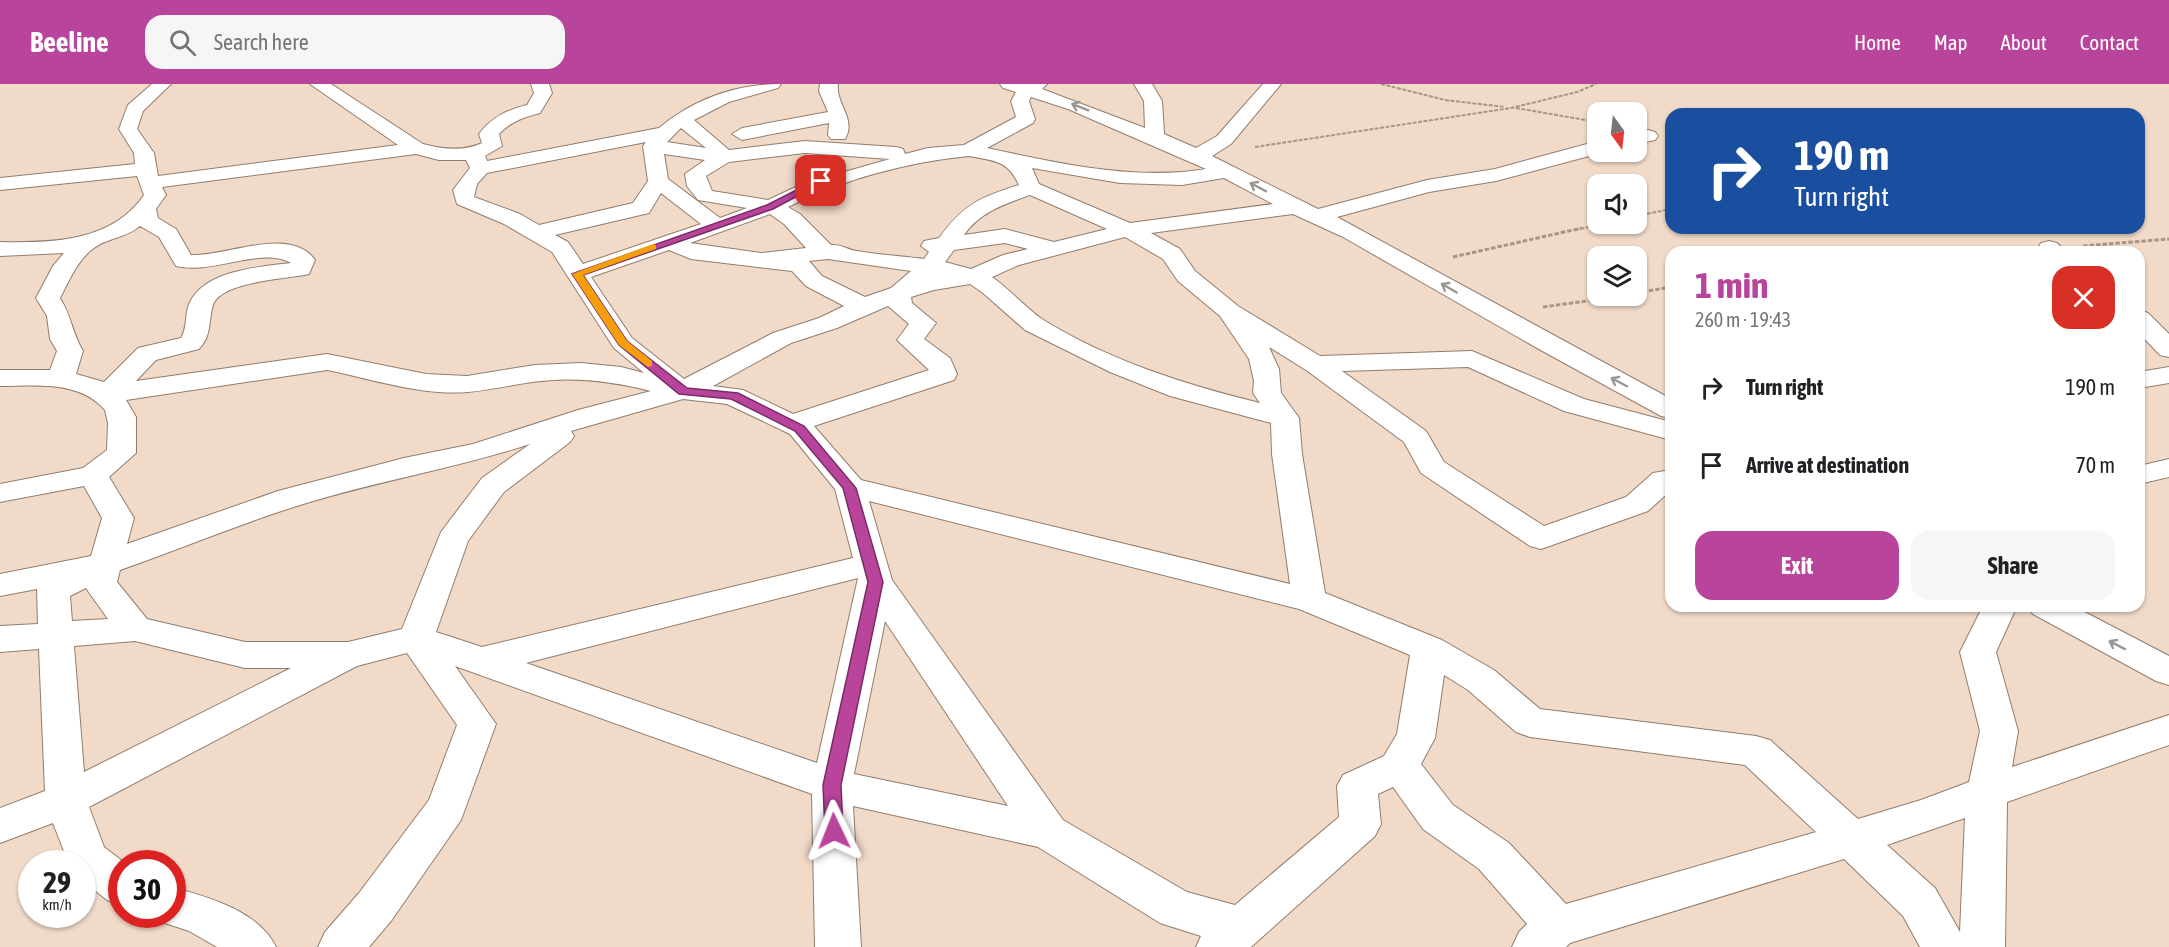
<!DOCTYPE html>
<meta charset="utf-8">
<style>
:root{--surface:#fff;--page:#f6f6f6;--text:#202124;--muted:#757577;--accent:#b9449c}
body{margin:0;font-family:"Asap Condensed",sans-serif;background:var(--page);color:var(--text);height:100vh;display:flex;flex-direction:column;font-size:22px;white-space:nowrap}
*{box-sizing:border-box;margin:0}
p{font-size:20px;color:var(--muted)}
.icon{flex:none;width:33px;height:33px;fill:none;stroke:currentColor;stroke-width:2;stroke-linecap:round;stroke-linejoin:round}
.map{position:relative;flex:1;overflow:hidden}
.side{position:absolute;left:1665px;top:162px;width:480px;height:366px;display:flex;flex-direction:column;background:var(--surface);border-radius:18px;box-shadow:0 2px 4px #0004}
.side>*{flex:none}
.top-card{position:absolute;left:1665px;top:24px;width:480px;height:126px;border-radius:18px;box-shadow:0 2px 4px #0004;background:#1a4fa0;color:#fff;overflow:hidden}
.needle{width:39px;rotate:165deg}
.buttons{position:absolute;left:1587px;top:18px;display:grid;gap:12px}
.buttons a{display:grid;place-items:center;width:60px;height:60px;border-radius:12px;background:var(--surface);box-shadow:0 2px 4px #0004;font-size:30px}
.speed{position:absolute;left:18px;top:766px;display:flex;gap:12px;font-size:30px;font-weight:700;text-align:center}
.speed>*{display:grid;place-content:center;width:78px;height:78px;border-radius:50%;background:var(--surface);box-shadow:0 2px 4px #0004;line-height:1}
.speed small{font-size:15px;font-weight:400}
.speed .limit{border:9px solid #d22;background:#fff;color:#111}
.pin{position:absolute;display:grid;place-items:center;width:51px;height:51px;color:#fff;margin:-26px;border-radius:12px;box-shadow:0 3px 9px #0006}
.me{position:absolute;width:66px;margin:-33px;rotate:358deg;stroke-linejoin:round;filter:drop-shadow(0 0 4px #0008)}
.turn{display:flex;align-items:center;gap:21px;height:126px;padding:0 30px;font-size:27px}
.turn .icon{width:78px;height:78px;stroke-width:2.5}
.turn b{display:block;font-size:42px;line-height:51px}
.round{display:grid;place-items:center;flex:none;width:63px;height:63px;border-radius:18px;background:var(--page)}
.summary{display:flex;align-items:center;justify-content:space-between;height:102px;padding:0 30px}
h1{font-size:36px;font-weight:700;line-height:45px;color:var(--accent)}
.action{display:flex;gap:12px;margin-top:auto;padding:12px 30px}
.action a{flex:1;height:69px;border-radius:18px;background:var(--accent);color:#fff;font-size:24px;font-weight:700;line-height:69px;text-align:center}
.action a+a{background:var(--page);color:var(--text)}
ul{padding:0;list-style:none}
li{display:flex;align-items:center;gap:18px;height:78px;padding:0 30px}
li div{flex:1}
li b{display:block;font-size:22px}
li em{font-style:normal}
header{display:flex;align-items:center;gap:36px;box-sizing:border-box;height:84px;padding:0 30px;background:var(--accent);color:#fff}
header strong{font-size:28px}
nav{display:flex;gap:33px;margin-inline-start:auto;font-size:21px}
.search{width:420px;height:54px;background:var(--page);display:flex;align-items:center;gap:15px;box-sizing:border-box;padding:0 21px;border-radius:18px;color:var(--muted);font-size:22px}
.map>svg:first-child{display:block}
.lines{fill:none;stroke-linecap:round;stroke-linejoin:round}
.minor-casing{stroke:#927d6d;stroke-width:2}
.path-far1{stroke:#a79688;stroke-width:2;stroke-dasharray:4 1.5;stroke-linecap:butt}
.path{stroke:#a79688;stroke-width:3;stroke-dasharray:4.5 2;stroke-linecap:butt}
.minor{fill:#fff;fill-rule:evenodd}
.oneway{stroke:#9a9692}
.route{fill:#b9449c;stroke:#782c65;stroke-width:1.5}
.slow{fill:#f59e0b}
</style>
<header>
<strong>Beeline</strong>
<div class="search"><svg class="icon" aria-label="search" viewBox="0 0 24 24"><circle cx="10" cy="10" r="6"/><path d="M15 15l6 6"/></svg>Search here</div>
<nav><a>Home</a><a>Map</a><a>About</a><a>Contact</a></nav>
</header>
<div class="map">
<svg width="2169" height="863" viewBox="0 0 2169 863">
<rect width="100%" height="100%" fill="#f1dac8"/>
<g class="lines">
<defs>
<path id="minor" d="M152,0H171L143,27L137,45L154,69L158,92L398,61L310,0H331L423,60C442,65 463,68 482,59L479,50C492,33 507,26 527,21L534,9L531,0H549L552,9L540,29C524,33 510,38 499,50L502,62L485,72L487,77L659,44C694,15 736,0 781,0L778,4L729,18L694,36L729,66L805,57L896,63L903,65L905,70L928,64L964,61L1016,33L1011,17L1016,8L1003,4L1000,0H1047L1042,5L1145,44L1144,17L1134,0H1152L1162,17L1164,50L1196,64L1217,52L1263,0H1281L1231,60L1212,72L1318,125L1427,96L1495,85L1598,57V68H1604L1496,97L1429,108L1337,133L1671,315V334L1661,332L1537,264L1343,153L1293,130L1151,149L1180,165L1195,187L1238,222L1320,272L1472,267L1584,315L1671,338V356L1564,327L1468,283L1342,287L1426,347L1444,378L1544,442L1626,413L1653,389L1671,386V406L1648,427L1541,465L1530,462L1421,389L1404,358L1306,286L1269,263L1279,285L1281,309L1299,334L1302,370L1325,509L1442,556L1494,586L1540,625L1756,652L1770,656L1858,735L1921,716L1969,698L1980,647L1960,568L1983,522H2017L1996,568L2018,647L2012,683L2169,631V661L2007,718L2005,863H1920L1903,832L1844,775L1570,859L1566,863H1512L1519,848L1527,840L1479,785L1423,745L1393,703L1378,710L1381,740L1375,752L1251,863H1196L1201,852L1160,839L1038,763L853,722L861,863H815L812,710L455,582L496,640L461,736L391,837L369,863H318L325,848L359,809L429,716L457,641L407,569L357,582L89,723L104,763L126,780H122V822L107,816L82,796V780H69L53,739L0,759V724L45,707L39,565L0,568V542L38,540L37,505L0,512V490L91,472L102,434L84,402L0,418V400L83,384L107,366L108,339L105,326C79,296 36,302 0,302V286H50L57,267L50,255L47,232L36,214L53,182L64,169L0,172V158C52,159 112,158 144,111L137,92L0,106V94L135,80L134,69L119,45L128,21ZM1031,13L1068,25L1206,85C1135,97 1057,79 987,64L1033,39L1035,35L1029,17ZM681,44L706,64L667,58ZM646,58L643,62L648,97L633,119L539,141L520,130L474,113L477,100L487,89ZM805,69L890,75L802,100L768,116L712,107L706,92L729,78ZM416,70L439,76H466L470,84L453,106L457,120L504,140L552,168L614,264L644,289L621,283L581,279L535,281L467,292L426,290L327,270L136,297L156,276L199,265C212,251 208,238 213,221C221,197 288,195 309,190L315,176C290,141 225,173 191,171L176,145L158,134L156,125L166,111L162,103ZM664,70L705,76L685,90L687,102L698,116L747,124L720,134L668,95ZM969,72C994,77 1008,76 1019,101C979,114 965,119 939,154L924,157L921,162L929,168L924,175C902,172 880,171 857,167C847,166 843,160 831,161L800,130L788,123C843,95 908,78 969,72ZM1032,84L1120,99L1182,101L1224,94L1273,120L1130,139L1039,100ZM661,109L701,140L583,180L568,158L555,151L649,129ZM1030,111L1107,145L1054,158L1005,145L964,151C980,128 1005,120 1030,111ZM770,130L784,140L806,164L761,169L690,159ZM140,142L159,153L176,182C212,191 261,162 291,179C259,183 206,186 190,218C184,230 188,243 181,254L138,264L104,298L76,290L83,267C72,249 72,233 60,214C69,197 78,175 94,164C107,154 126,154 140,142ZM1125,153L1163,175L1178,197L1220,232L1249,275L1254,297L1253,309L1260,319C1186,301 1111,277 1045,237C1026,225 1011,206 992,193L1019,181ZM1005,159L1028,165L1003,171L971,185L945,178L954,166ZM669,166L691,175L792,187L806,202L844,222L819,234L773,249L684,295L632,254L591,193ZM828,175L911,187L891,204L865,213L822,192L809,177ZM970,200L983,209L1025,246L1110,288L1170,312L1271,339L1272,370L1290,500L861,396L814,342L954,296L957,290L950,274L924,255L936,239L912,219L911,213L934,206ZM888,222L909,240L897,256L929,286L793,330L743,306L713,302L791,259L837,244ZM327,286C372,295 422,312 468,308C490,306 511,301 532,298C572,292 612,297 651,307L578,326L473,360L404,374L278,407L127,460L134,434L109,393L136,369V333L126,316ZM683,315L727,320L790,350L835,405L853,474L482,563L436,548L468,457L504,408L570,358L574,352L571,347ZM530,360L482,394L441,448L402,545L348,558H245L147,535L117,498L120,486C180,465 239,440 300,421C376,397 454,385 530,360ZM869,417L1299,525L1410,571L1397,650L1384,672L1343,691L1337,702L1339,733L1235,821L1187,808L1063,736L892,496ZM858,494L817,679L526,579ZM86,504L88,507L108,535L72,537L70,512ZM885,537L1008,722L854,690ZM135,557L245,584H291L84,688L74,562ZM1444,591L1468,606L1516,648L1530,653L1745,681L1816,748L1566,820L1509,759L1453,721L1421,680L1435,654ZM1965,734L1960,848L1935,804L1887,761Z
M820,0H838C835,19 857,35 845,55H831L828,51L829,39L742,56L732,50L742,44L828,28L819,7Z
M1648,46L1655,48L1658,52L1655,56L1636,60V48Z
M2049,157L2057,159L2066,168H2040L2038,164L2041,159Z
M2139,226L2148,229L2169,250V273L2160,271L2139,249Z
M2169,283V299L2139,304V288Z
M2169,375V393L2139,400V382Z
M2028,522H2073L2169,572V601L2156,597L2033,530Z
M172,803C208,813 259,827 276,863H217L189,847L156,836L154,831H172Z"/>
</defs>
<use href="#minor" class="minor-casing"/>
<path class="path-far1" d="M1381,0L1445,16L1505,23
M1516,24L1591,37
M1255,63L1511,24L1577,8L1596,0
M1636,132L1671,125
M1575,146L1601,140"/>
<path class="path" d="M2083,162L2169,155
M1973,168L2022,166
M1453,173L1582,144
M1636,209L1671,203
M1543,223L1623,212"/>
<use href="#minor" class="minor"/>
</g>
<defs><path id="oneway-shaft" d="M-6 0H5M1.5-3L5.5 0L1.5 3" fill="none" stroke-width="1.6" stroke-linecap="round" stroke-linejoin="round" transform="scale(1.5)"/></defs>
<g class="oneway">
<use href="#oneway-shaft" transform="translate(1080 23) rotate(-158)"/>
<use href="#oneway-shaft" transform="translate(1258 103) rotate(-152)"/>
<use href="#oneway-shaft" transform="translate(1449 204) rotate(-150)"/>
<use href="#oneway-shaft" transform="translate(1619 298) rotate(-152)"/>
<use href="#oneway-shaft" transform="translate(2117 561) rotate(-153)"/>
</g>
<path class="route" d="M818,95L826,97L773,125L583,191L627,257L687,304L738,309L804,342L856,404L883,498L841,701L843,747L840,753L834,755L827,753L825,747L823,701L868,498L843,404L795,347L731,315L679,310L619,261L572,190L767,121Z"/>
<path class="slow" d="M653,160L656,161V165L583,191L627,257L652,277V282L648,283L619,261L572,190Z"/>
</svg>
<div class="buttons">
<a><svg class="needle" viewBox="-14 -14 28 28"><path d="M0-13l5 13h-10z" fill="#e53935"/><path d="M0 13l5-13h-10z" fill="#757577"/></svg></a>
<a><svg class="icon" aria-label="sound" viewBox="0 0 24 24"><path d="M4 9h4l5-4v14l-5-4H4zM17 9q2 3 0 6"/></svg></a>
<a><svg class="icon" aria-label="layers" viewBox="0 0 24 24"><path d="M12 4l9 5-9 5-9-5zM3 14l9 5 9-5"/></svg></a>
</div>
<div class="speed"><div>29<small>km/h</small></div><div class="limit">30</div></div>
<div class="pin" style="left:821px;top:97px;background:#d93025"><svg class="icon" aria-label="arrive" viewBox="0 0 24 24"><path d="M6 21V4h12l-3 4 3 4H6"/></svg></div>
<svg class="me" style="left:834px;top:747px" viewBox="-20 -20 40 40"><path d="M0-17L14 15 0 8-14 15z" fill="#b9449c" stroke="#fff" stroke-width="4"/></svg>
<div class="top-card">
<div class="turn"><svg class="icon" aria-label="right" viewBox="0 0 24 24"><path d="M7 20v-9h11M14 6l5 5-5 5"/></svg><div><b>190 m</b>Turn right</div></div>
</div>
<section class="side">
<div class="summary"><div><h1>1 min</h1><p>260 m · 19:43</p></div><a class="round" style="background:#d93025;color:#fff"><svg class="icon" aria-label="close" viewBox="0 0 24 24"><path d="M6 6l12 12M18 6L6 18"/></svg></a></div>
<ul>
<li><svg class="icon" aria-label="right" viewBox="0 0 24 24"><path d="M7 20v-9h11M14 6l5 5-5 5"/></svg><div><b>Turn right</b></div><em>190 m</em></li>
<li><svg class="icon" aria-label="arrive" viewBox="0 0 24 24"><path d="M6 21V4h12l-3 4 3 4H6"/></svg><div><b>Arrive at destination</b></div><em>70 m</em></li>
</ul>
<div class="action"><a>Exit</a><a>Share</a></div>
</section>
</div>
